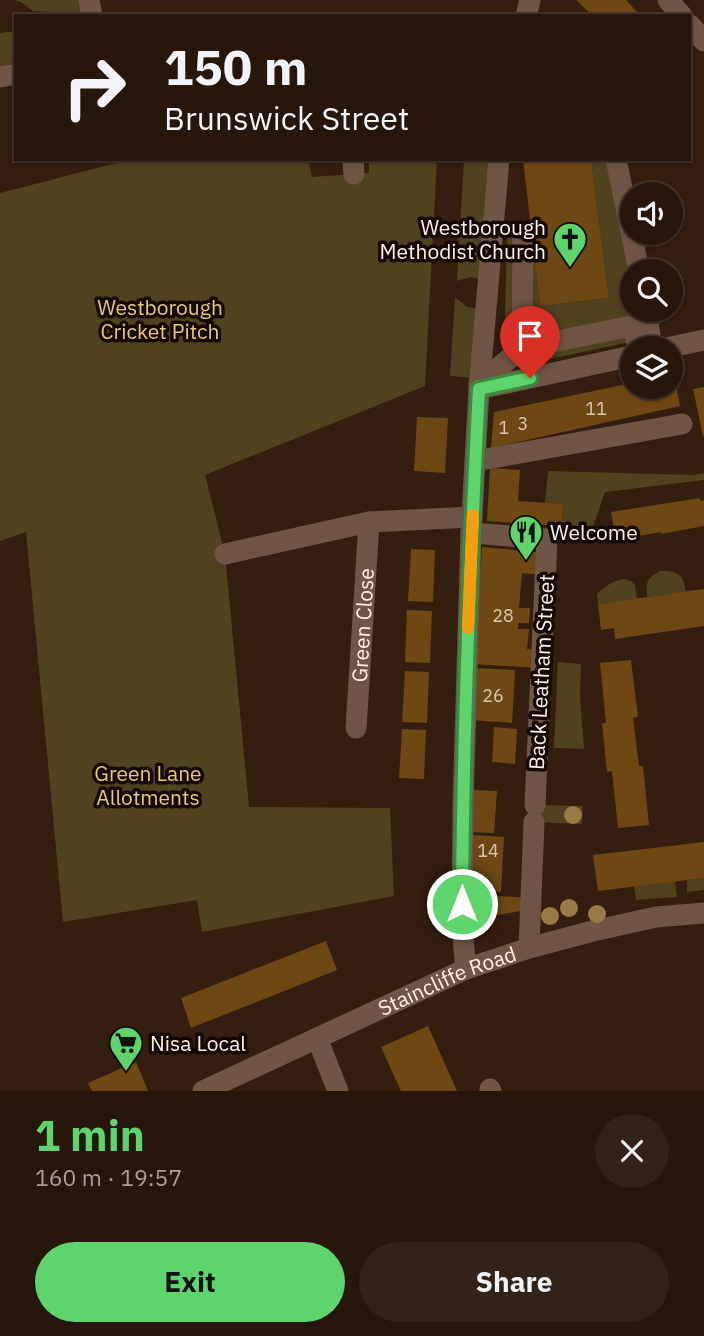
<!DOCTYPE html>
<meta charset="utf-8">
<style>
:root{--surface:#26160c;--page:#32231a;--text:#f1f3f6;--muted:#a49f9d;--line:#42352d;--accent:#5dd56c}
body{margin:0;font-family:"IBM Plex Sans",sans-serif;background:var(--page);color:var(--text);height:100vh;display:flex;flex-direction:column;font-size:26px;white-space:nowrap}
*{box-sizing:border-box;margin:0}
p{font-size:23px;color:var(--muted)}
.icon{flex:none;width:38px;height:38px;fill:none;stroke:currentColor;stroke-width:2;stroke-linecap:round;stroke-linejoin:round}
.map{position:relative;height:1091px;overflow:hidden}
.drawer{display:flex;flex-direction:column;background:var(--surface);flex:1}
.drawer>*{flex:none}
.top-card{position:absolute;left:14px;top:14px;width:677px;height:147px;border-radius:0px;box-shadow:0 2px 5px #0004,0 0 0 2px var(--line);background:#26160c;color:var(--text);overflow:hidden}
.fabs{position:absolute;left:620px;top:182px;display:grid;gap:14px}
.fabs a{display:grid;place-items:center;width:63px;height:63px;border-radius:50%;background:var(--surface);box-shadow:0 2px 5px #0004,0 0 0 2px var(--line);font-size:35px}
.pin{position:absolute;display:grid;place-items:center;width:60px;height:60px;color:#fff;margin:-72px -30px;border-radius:50% 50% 50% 0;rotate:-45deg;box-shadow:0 0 7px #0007}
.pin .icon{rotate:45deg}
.me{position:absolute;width:77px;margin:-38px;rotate:0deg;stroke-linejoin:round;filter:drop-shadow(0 0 5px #0008)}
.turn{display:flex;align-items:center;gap:24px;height:147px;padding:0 35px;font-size:32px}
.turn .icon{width:91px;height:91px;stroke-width:2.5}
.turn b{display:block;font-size:49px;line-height:60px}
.round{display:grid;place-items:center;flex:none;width:74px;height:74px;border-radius:37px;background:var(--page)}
.headline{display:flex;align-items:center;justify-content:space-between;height:119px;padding:0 35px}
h1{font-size:42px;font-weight:700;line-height:52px;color:var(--accent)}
.primary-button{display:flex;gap:14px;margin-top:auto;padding:14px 35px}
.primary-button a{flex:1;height:80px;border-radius:42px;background:var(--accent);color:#111;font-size:28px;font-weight:700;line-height:80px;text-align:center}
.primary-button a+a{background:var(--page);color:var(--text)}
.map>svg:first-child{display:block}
.green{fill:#4f421f}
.building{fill:#6e4812}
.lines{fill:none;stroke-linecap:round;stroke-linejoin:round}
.minor{stroke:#6e5545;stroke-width:21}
.tree{fill:#977c45}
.route-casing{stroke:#3c8a46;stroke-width:18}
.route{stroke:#5dd56c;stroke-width:12}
.slow{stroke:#f59e0b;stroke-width:12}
.labels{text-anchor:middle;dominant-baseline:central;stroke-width:7;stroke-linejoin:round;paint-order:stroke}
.number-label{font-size:18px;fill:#dbc6b2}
.poi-label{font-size:21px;fill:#fff0e7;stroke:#140a05;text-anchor:start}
.park-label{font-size:21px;fill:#e9c971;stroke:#140a05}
.street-label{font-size:21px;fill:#fff0e7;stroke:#140a05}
</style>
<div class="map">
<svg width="704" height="1091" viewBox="0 0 704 1091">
<rect width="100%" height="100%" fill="#331e10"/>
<path class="green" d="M14,0H81L84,14L33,11L21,2Z
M16,31V62L0,67V33Z
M132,159H308L312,177L369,173V159H437L425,386L205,475L225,554L249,807L390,808L394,896L202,932L197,900L63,922L26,532L0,541V193Z
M464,159H493L484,280L470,277L457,281Z
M591,159H608L632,278V310H638L644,339L516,366L504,352L507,238L533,239L540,306L609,298Z
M455,297L467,307L481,309L475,378L450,376Z
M548,471L693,475L704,473V480L605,492L593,527L562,526L563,505L545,503Z
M660,571C678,571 683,573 686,592L647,597C646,582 646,579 660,571Z
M623,579L631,581L635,585L637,599L598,604L597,594C605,586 613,581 623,579Z
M558,662L581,664L580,698L584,749L554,748Z
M535,805L583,806L582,824L534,822Z
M704,878V890L687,892V880Z
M675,881L677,897L636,900L634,886Z"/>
<path class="building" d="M576,0H626L641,16H593Z
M523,159H591L609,298L540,306Z
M674,374L680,406L491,448L494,412L632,383V387H670V375Z
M704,387V436H703L693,389Z
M417,417L448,418L445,473L414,471Z
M490,468L520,470L518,501L563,504L562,526L487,521Z
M700,498V501L704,500V526L661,534V532L616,540L611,512Z
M482,547L547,553L546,575L522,573L519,608H530L529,623H518V629H529L527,649L542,650L541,668L474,664Z
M411,549L435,550L433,602L408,601Z
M704,589V626L615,639L614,628L601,630L598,604Z
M407,610L432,611L430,663L405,662Z
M631,660L638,717L633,718L639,766H643L649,825L618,828L612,771L607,772L602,723H606L600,663Z
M474,668L515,670L512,723L471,720Z
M405,671L429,672L427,723L402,722Z
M494,727L517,729L515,764L492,762Z
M402,729L426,730L424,779L399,778Z
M473,790L497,791L494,833L470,832Z
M473,835L504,837L501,892L469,890Z
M704,842V878L598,891L593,855Z
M482,895L531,898V909L481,918Z
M326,941L337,970L191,1028L181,998Z
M428,1026L457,1091H401L381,1047Z
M136,1062L148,1091H92L88,1083Z"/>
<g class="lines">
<g class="minor">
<path d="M89,0L92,16"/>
<path d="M668,0L682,16"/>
<path d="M526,16L530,0"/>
<path d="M690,25L704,41"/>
<path d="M0,77L16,74"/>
<path d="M353,159L354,174"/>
<path d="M616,159L639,271"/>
<path d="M646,310L652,348"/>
<path d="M522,348L632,326L639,348"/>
<path d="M666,348L704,340"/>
<path d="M479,384L522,348L523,232"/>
<path d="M479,389L632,356"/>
<path d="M475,461L682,424"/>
<path d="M471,533L547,539L535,805"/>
<path d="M225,554L369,522L472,517"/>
<path id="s1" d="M356,728L369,522"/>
<path d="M529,948L534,822"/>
<path d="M466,969L462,928L463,805L471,533L479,389L499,159"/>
<path d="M317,1038L338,1091"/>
<path d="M490,1089L491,1091"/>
<path id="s2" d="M203,1091L466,969L529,948L593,931L656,917L704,913"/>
</g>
</g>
<g class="tree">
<circle cx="573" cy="815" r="9"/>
<circle cx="569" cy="908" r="9"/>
<circle cx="597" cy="914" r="9"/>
<circle cx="550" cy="916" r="9"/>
</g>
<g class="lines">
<defs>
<path id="route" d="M462,904C463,732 470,560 479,389L530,378"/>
</defs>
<use href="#route" class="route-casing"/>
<use href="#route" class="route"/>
<path class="slow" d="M468,628L473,515"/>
</g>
<defs>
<symbol id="church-pin" viewBox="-11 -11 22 30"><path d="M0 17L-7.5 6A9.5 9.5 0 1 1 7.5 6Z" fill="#5dd56c" stroke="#140a05"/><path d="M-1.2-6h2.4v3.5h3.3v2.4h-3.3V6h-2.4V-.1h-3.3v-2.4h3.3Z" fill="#111"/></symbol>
<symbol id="restaurant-pin" viewBox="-11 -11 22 30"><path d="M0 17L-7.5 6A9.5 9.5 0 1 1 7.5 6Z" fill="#5dd56c" stroke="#140a05"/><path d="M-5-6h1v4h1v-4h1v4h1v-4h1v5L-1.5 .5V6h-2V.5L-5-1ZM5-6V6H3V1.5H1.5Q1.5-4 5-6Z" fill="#111"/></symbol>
<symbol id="supermarket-pin" viewBox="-11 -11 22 30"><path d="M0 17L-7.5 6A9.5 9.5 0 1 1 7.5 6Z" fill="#5dd56c" stroke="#140a05"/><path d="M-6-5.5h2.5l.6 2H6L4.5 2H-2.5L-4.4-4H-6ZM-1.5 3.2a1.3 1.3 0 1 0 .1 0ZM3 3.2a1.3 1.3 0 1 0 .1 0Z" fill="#111"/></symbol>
</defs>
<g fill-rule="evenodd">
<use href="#church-pin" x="551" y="220" width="38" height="52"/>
<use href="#restaurant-pin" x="507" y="513" width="38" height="52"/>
<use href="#supermarket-pin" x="107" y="1024" width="38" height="52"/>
</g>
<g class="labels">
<g class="number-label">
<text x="596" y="408">11</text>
<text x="523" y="423">3</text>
<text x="504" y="427">1</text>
<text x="503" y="615">28</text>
<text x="493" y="695">26</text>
<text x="488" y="850">14</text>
</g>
<g class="poi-label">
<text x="546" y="227" text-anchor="end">Westborough<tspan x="546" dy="24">Methodist Church</tspan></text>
<text x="550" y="532">Welcome</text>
<text x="150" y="1043">Nisa Local</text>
</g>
<g class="park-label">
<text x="160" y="307">Westborough<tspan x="160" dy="24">Cricket Pitch</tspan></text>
<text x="148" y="773">Green Lane<tspan x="148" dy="24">Allotments</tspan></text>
</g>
<g class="street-label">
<text stroke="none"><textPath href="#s1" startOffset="103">Green Close</textPath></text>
<text transform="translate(541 672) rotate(-87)">Back Leatham Street</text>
<text stroke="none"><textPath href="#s2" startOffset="268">Staincliffe Road</textPath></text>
</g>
</g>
</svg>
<div class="fabs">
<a><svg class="icon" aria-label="sound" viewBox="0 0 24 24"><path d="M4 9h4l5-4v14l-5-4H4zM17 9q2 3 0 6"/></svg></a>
<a><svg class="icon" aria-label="search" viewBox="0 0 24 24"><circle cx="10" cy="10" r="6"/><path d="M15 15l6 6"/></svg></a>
<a><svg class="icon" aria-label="layers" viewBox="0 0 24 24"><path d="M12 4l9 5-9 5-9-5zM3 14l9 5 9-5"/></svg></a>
</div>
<div class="pin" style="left:530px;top:378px;background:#d93025"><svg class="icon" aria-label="arrive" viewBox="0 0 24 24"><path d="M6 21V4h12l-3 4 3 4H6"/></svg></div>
<svg class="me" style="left:462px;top:904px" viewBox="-20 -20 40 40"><circle r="17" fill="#5dd56c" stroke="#fff" stroke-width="3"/><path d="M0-11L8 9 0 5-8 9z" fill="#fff"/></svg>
<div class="top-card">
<div class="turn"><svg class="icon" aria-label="right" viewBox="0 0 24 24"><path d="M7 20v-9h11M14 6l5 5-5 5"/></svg><div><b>150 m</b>Brunswick Street</div></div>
</div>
</div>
<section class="drawer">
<div class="headline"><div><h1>1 min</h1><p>160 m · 19:57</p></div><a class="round"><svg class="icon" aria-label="close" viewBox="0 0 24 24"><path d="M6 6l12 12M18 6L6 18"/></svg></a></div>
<div class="primary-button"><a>Exit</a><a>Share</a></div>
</section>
